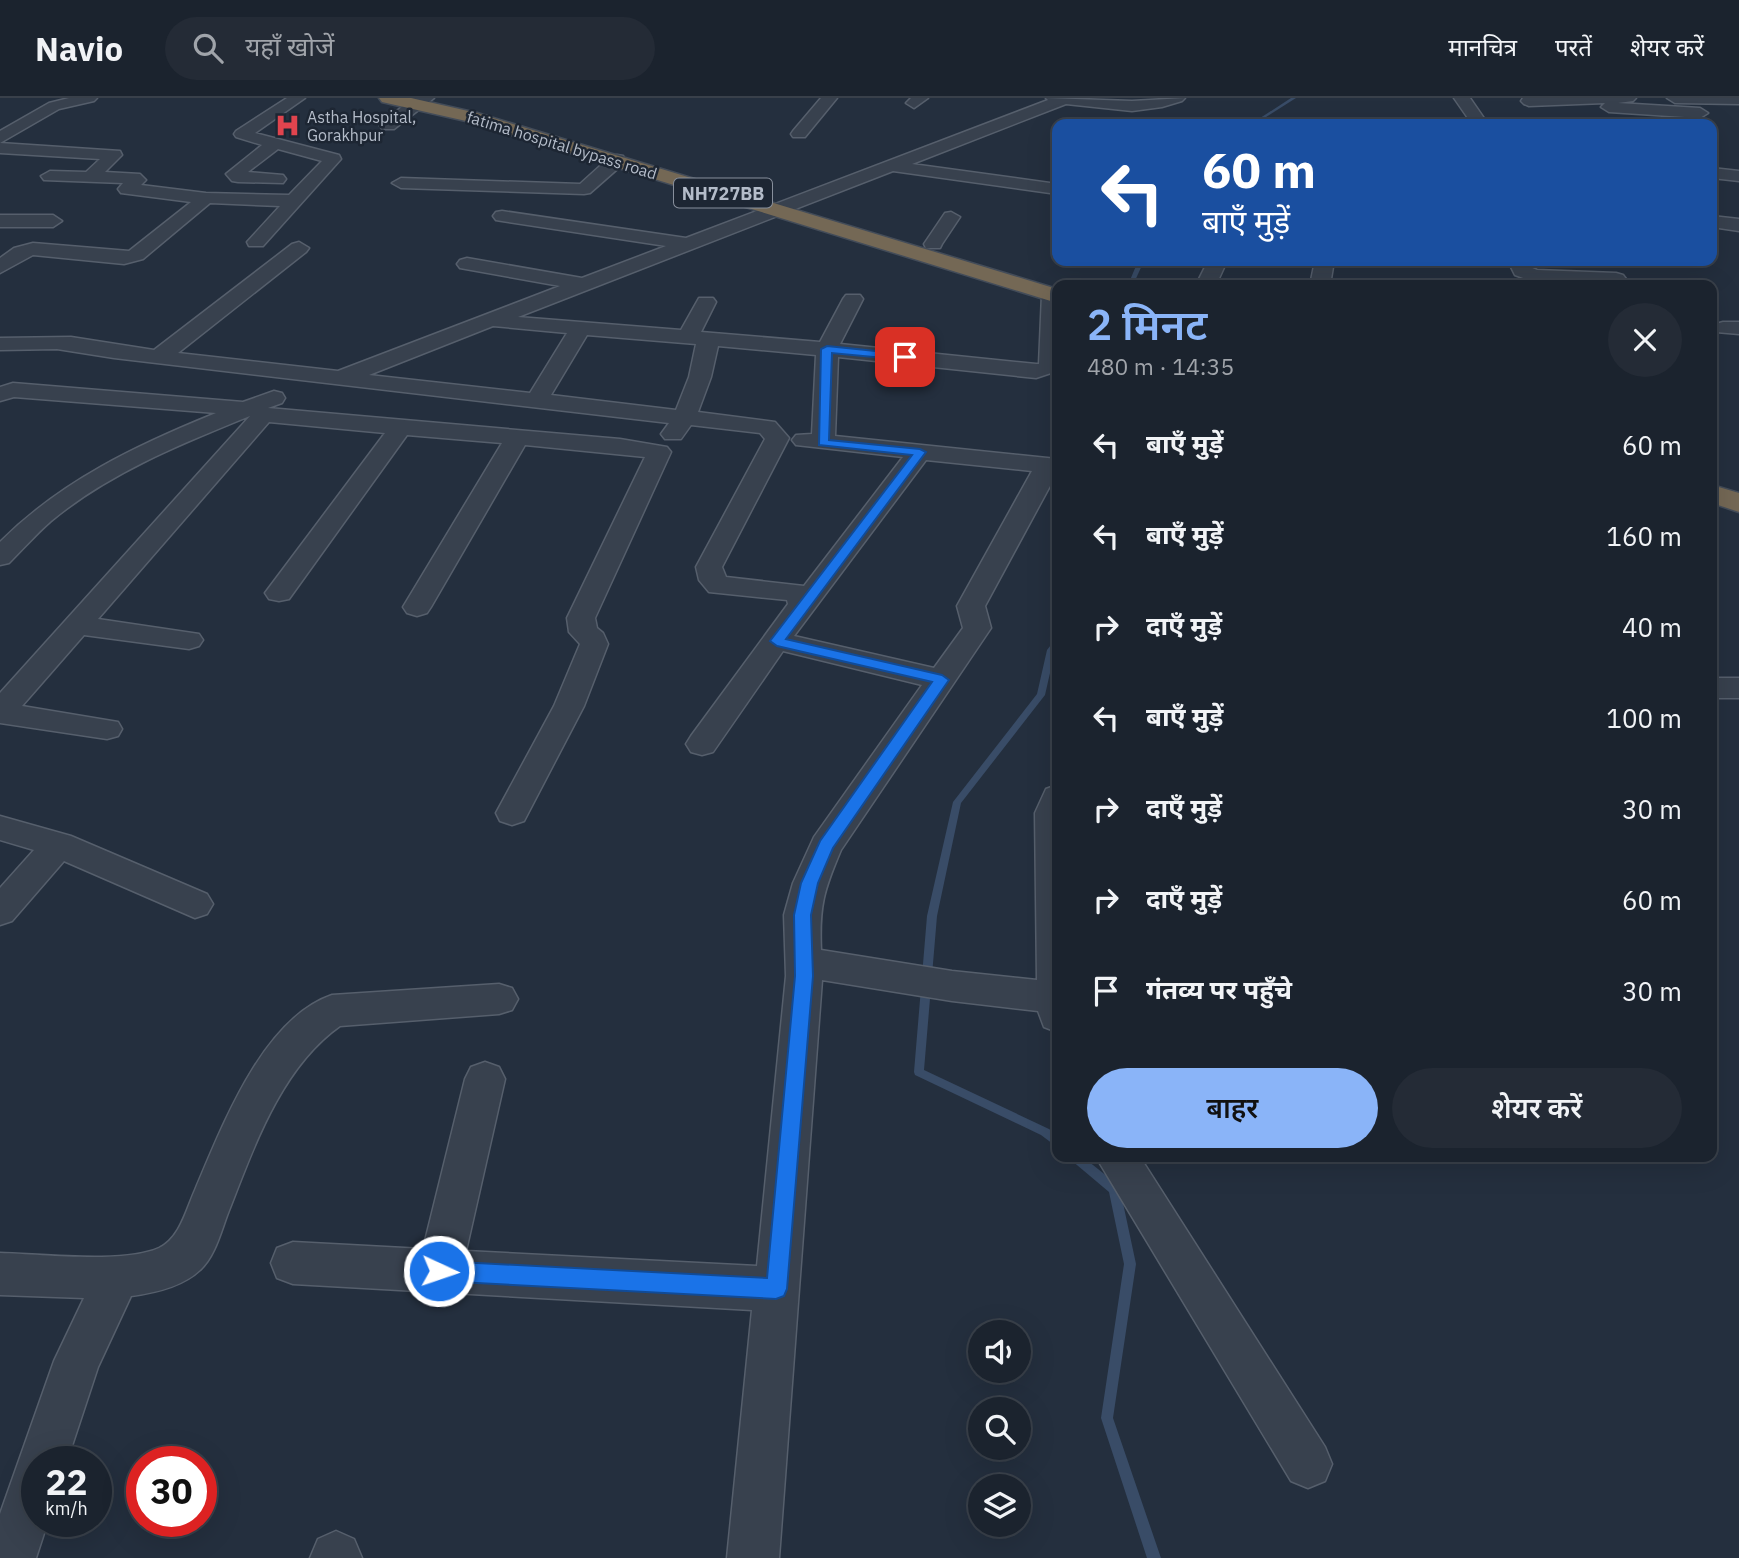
<!DOCTYPE html>
<html lang="hi">
<meta charset="utf-8">
<style>
:root{--surface:#1b232e;--page:#242b36;--text:#f1f3f6;--muted:#a0a4aa;--line:#39404a;--accent:#8ab4f8}
body{margin:0;font-family:"IBM Plex Sans","Noto Sans Devanagari",sans-serif;background:var(--page);color:var(--text);height:100vh;display:flex;flex-direction:column;font-size:26px;white-space:nowrap}
*{box-sizing:border-box;margin:0}
p{font-size:23px;color:var(--muted)}
.icon{flex:none;width:38px;height:38px;fill:none;stroke:currentColor;stroke-width:2;stroke-linecap:round;stroke-linejoin:round}
.map{position:relative;flex:1;overflow:hidden}
.sheet{position:absolute;left:1052px;top:182px;width:665px;height:882px;display:flex;flex-direction:column;background:var(--surface);border-radius:14px;box-shadow:0 7px 28px #0002,0 0 0 2px var(--line)}
.sheet>*{flex:none}
.top-card{position:absolute;left:1052px;top:21px;width:665px;height:147px;border-radius:14px;box-shadow:0 7px 28px #0002,0 0 0 2px var(--line);background:#1a4fa0;color:#fff;overflow:hidden}
.fabs{position:absolute;left:968px;top:1222px;display:grid;gap:14px}
.fabs a{display:grid;place-items:center;width:63px;height:63px;border-radius:50%;background:var(--surface);box-shadow:0 7px 28px #0002,0 0 0 2px var(--line);font-size:35px}
.speed{position:absolute;left:21px;top:1348px;display:flex;gap:14px;font-size:35px;font-weight:700;text-align:center}
.speed>*{display:grid;place-content:center;width:91px;height:91px;border-radius:50%;background:var(--surface);box-shadow:0 7px 28px #0002,0 0 0 2px var(--line);line-height:1}
.speed small{font-size:18px;font-weight:400}
.speed .limit{border:10px solid #d22;background:#fff;color:#111}
.pin{position:absolute;display:grid;place-items:center;width:60px;height:60px;color:#fff;margin:-30px;border-radius:14px;box-shadow:0 4px 10px #0006}
.me{position:absolute;width:77px;margin:-38px;rotate:93deg;stroke-linejoin:round;filter:drop-shadow(0 0 5px #0008)}
.turn{display:flex;align-items:center;gap:24px;height:147px;padding:0 35px;font-size:32px}
.turn .icon{width:91px;height:91px;stroke-width:2.5}
.turn b{display:block;font-size:49px;line-height:60px}
.round{display:grid;place-items:center;flex:none;width:74px;height:74px;border-radius:37px;background:var(--page)}
.headline{display:flex;align-items:center;justify-content:space-between;height:119px;padding:0 35px}
h1{font-size:42px;font-weight:600;line-height:52px;color:var(--accent)}
.button{display:flex;gap:14px;margin-top:auto;padding:14px 35px}
.button a{flex:1;height:80px;border-radius:42px;background:var(--accent);color:#111;font-size:28px;font-weight:600;line-height:80px;text-align:center}
.button a+a{background:var(--page);color:var(--text)}
ul{padding:0;list-style:none}
li{display:flex;align-items:center;gap:21px;height:91px;padding:0 35px}
li div{flex:1}
li b{display:block;font-size:26px}
li em{font-style:normal}
header{display:flex;align-items:center;gap:42px;box-sizing:border-box;height:98px;padding:0 35px;background:var(--surface);border-bottom:2px solid var(--line)}
header strong{font-size:33px}
nav{display:flex;gap:38px;margin-inline-start:auto;font-size:24px}
.search{width:490px;height:63px;background:var(--page);display:flex;align-items:center;gap:18px;box-sizing:border-box;padding:0 24px;border-radius:38px;color:var(--muted);font-size:26px}
.map>svg:first-child{display:block}
.lines{fill:none;stroke-linecap:round;stroke-linejoin:round}
.stream{fill:#394c67;fill-rule:evenodd}
.minor-casing{stroke:#565f6c;stroke-width:3}
.highway-casing{stroke:#434c59;stroke-width:3}
.minor{fill:#38414e;fill-rule:evenodd}
.highway{fill:#746855;fill-rule:evenodd}
.route{fill:#1a73e8;stroke:#114b97;stroke-width:2}
.labels{text-anchor:middle;dominant-baseline:central;stroke-width:5;stroke-linejoin:round;paint-order:stroke}
.far-poi-label{font-size:16px;fill:#b4bcc9;stroke:#1d2633;text-anchor:start}
.far-street-label{font-size:16px;fill:#b4bcc9;stroke:#1d2633}
.shield{fill:#1d2633;stroke:#878f9c;stroke-width:2}
.shield-label{font-size:18px;font-weight:bold;fill:#b4bcc9}
</style>
<header>
<strong>Navio</strong>
<div class="search"><svg class="icon" aria-label="search" viewBox="0 0 24 24"><circle cx="10" cy="10" r="6"/><path d="M15 15l6 6"/></svg>यहाँ खोजें</div>
<nav><a>मानचित्र</a><a>परतें</a><a>शेयर करें</a></nav>
</header>
<div class="map">
<svg width="1739" height="1460" viewBox="0 0 1739 1460">
<rect width="100%" height="100%" fill="#242f3e"/>
<g class="lines">
<path class="stream" d="M1291,0H1296L1255,26H1251Z
M1138,163H1144L1133,187H1128Z
M1054,543H1057V550L1055,553L1045,597L961,705L937,818L924,972L1049,1031L1057,1037V1049L1041,1037L915,977L914,974L927,818L953,704L1037,596L1047,552Z
M1070,1059H1083L1118,1087L1120,1091L1136,1166L1113,1320L1161,1460H1147L1101,1320L1124,1166L1109,1094L1071,1062Z"/>
<defs>
<path id="minor" d="M69,0H97L94,3L59,11L0,45V33L49,5Z
M287,0H305L255,35L339,57L341,61L263,148H249L247,144L280,108L210,105L143,161L124,166L33,157L0,175V160L14,150L33,145L129,153L191,104L121,95L118,91L123,85L44,82L41,78L50,73L86,74L100,61L0,55V45L120,53L122,57L105,74L140,76L146,82L141,87L206,95L289,97L322,63L278,51L248,74L283,77L286,81L283,85L238,84L232,83L226,76L262,47L236,39L234,36L236,33Z
M413,0H434L394,31H382L380,28L382,25Z
M821,0H837L805,39H793L791,36L793,33Z
M911,0H928L914,10L906,5Z
M1046,0L1132,3L1185,0L1182,3L1162,9L1132,13L1066,6L912,66L1057,86V96L893,73L518,219L681,232L699,200H713L716,204L701,234L820,244L843,201L846,197H860L863,201L840,246L1036,266H1039L1042,196L1045,192L1057,191V273L1036,280L838,259L835,338L1057,361V375L985,508L991,530L841,752C824,792 819,808 821,852L952,873L1037,882L1035,715L1046,691L1057,687V934L1044,929L1038,913L952,903L822,882L779,1460H727L752,1212L293,1186L277,1180L271,1165L277,1150L293,1144L423,1151L465,981L471,969L485,964L499,969L505,981L466,1153L757,1168L786,878L784,817L793,785L814,739L922,587L783,553L713,654L702,657L691,654L686,646L691,638L788,506L787,502L709,494L699,482L696,469L765,341L760,335L691,327L681,341H665L661,336L669,325L114,260L57,251L0,252V240L71,239L154,252L292,146L299,144L309,150L306,154L178,255L338,273L560,188L460,170L457,166L460,162L467,160L582,180L666,148L502,123L496,122L493,118L496,114L502,113L686,140L1048,2ZM493,228L567,235L530,295L369,277ZM587,237L696,246L689,279L676,312L551,297ZM718,248L816,257L812,336L796,337L792,342L796,347L903,359L804,488L726,479L722,469L789,340L775,324L698,314L711,279ZM926,362L1032,373L957,508L963,530L934,570L794,538Z
M1454,0H1470L1488,26H1472Z
M1523,0H1636L1633,3L1618,5L1700,10L1708,15L1700,20L1609,14L1601,9L1605,5L1529,8L1524,6L1521,3Z
M1667,0H1739V6L1675,5Z
M617,57L623,58L625,62L623,66L590,95L584,96L401,90L392,85L401,80L580,86L611,58Z
M1712,70L1739,73V83L1712,80Z
M951,114L960,119L942,146L940,150H926L924,146L945,115Z
M0,117H53L62,123L53,129H0Z
M1712,118L1739,121V133L1712,129Z
M1208,163H1227L1216,187H1196Z
M1315,163H1334L1330,187H1310Z
M1508,163H1527L1530,169L1537,172L1616,175L1623,177L1626,181L1623,185L1616,187L1534,184L1515,177Z
M1723,224H1739V236L1716,234L1713,230L1716,226Z
M13,285L243,304L274,293L282,295L285,300L282,305L268,310L620,341L667,349L671,354L595,520L597,530L603,535L608,546L584,608L524,723L512,727L500,723L496,715L554,608L580,546L569,534L567,520L645,359L525,347L431,509L427,515L417,518L407,515L403,509L502,345L407,337L289,501L279,503L269,501L265,495L385,335L269,324L98,521L199,536L203,542L199,548L189,551L84,537L22,608L118,624L122,631L118,638L107,641L0,625V595L250,318C181,346 109,375 51,423C36,436 23,451 9,465L0,467V444C61,383 137,347 216,315L14,299L0,303V289Z
M1712,580H1739V600H1712Z
M0,718L71,738L207,796L213,806L207,816L195,820L64,763L12,823L0,827V790L34,752L0,742Z
M499,886L512,890L518,901L512,912L499,916L340,928C282,969 255,1046 230,1110C222,1129 216,1158 200,1172C182,1189 154,1195 131,1198L98,1269L67,1363H37V1423H48L36,1460H0V1416L54,1263L84,1200L0,1197V1155C41,1156 123,1166 159,1150C180,1140 186,1112 195,1092C222,1029 262,921 332,897Z
M1096,1059H1140L1325,1349L1332,1366L1325,1383L1308,1390L1291,1383Z
M336,1433L354,1441L362,1460H310L318,1441Z"/>
<path id="highway" d="M379,0H411L477,15L1057,191V205L466,23L382,4Z
M1712,387L1739,395V414L1712,405Z"/>
</defs>
<use href="#minor" class="minor-casing"/>
<use href="#highway" class="highway-casing"/>
<use href="#minor" class="minor"/>
<use href="#highway" class="highway"/>
</g>
<path class="route" d="M827,248L905,256L910,259L905,262L832,255L829,342L920,351L926,354L786,541L942,577L949,582L833,750L818,785L811,817L813,878L787,1191L784,1198L776,1201L439,1183L432,1180L429,1173L432,1166L439,1163L767,1180L795,878L794,817L801,785L820,743L932,584L777,548L770,543L912,357L819,347L821,251Z"/>
<defs>
<symbol id="hospital-bare" viewBox="-9 -9 18 18"><path d="M-5-5h3v3.5h4V-5h3V5h-3V1.5h-4V5h-3Z" fill="#e0444e" stroke="#1d2633" stroke-width="2.5" paint-order="stroke"/></symbol>
</defs>
<g fill-rule="evenodd">
<use href="#hospital-bare" x="270" y="10" width="35" height="35"/>
</g>
<g class="labels">
<g class="far-poi-label">
<text x="307" y="19">Astha Hospital,<tspan x="307" dy="18">Gorakhpur</tspan></text>
</g>
<g class="far-street-label">
<text transform="translate(562 47) rotate(17)">fatima hospital bypass road</text>
</g>
<rect class="shield" x="674" y="80.5" width="98" height="29" rx="5"/>
<g class="shield-label">
<text x="723" y="95">NH727BB</text>
</g>
</g>
</svg>
<div class="fabs">
<a><svg class="icon" aria-label="sound" viewBox="0 0 24 24"><path d="M4 9h4l5-4v14l-5-4H4zM17 9q2 3 0 6"/></svg></a>
<a><svg class="icon" aria-label="search" viewBox="0 0 24 24"><circle cx="10" cy="10" r="6"/><path d="M15 15l6 6"/></svg></a>
<a><svg class="icon" aria-label="layers" viewBox="0 0 24 24"><path d="M12 4l9 5-9 5-9-5zM3 14l9 5 9-5"/></svg></a>
</div>
<div class="speed"><div>22<small>km/h</small></div><div class="limit">30</div></div>
<div class="pin" style="left:905px;top:259px;background:#d93025"><svg class="icon" aria-label="arrive" viewBox="0 0 24 24"><path d="M6 21V4h12l-3 4 3 4H6"/></svg></div>
<svg class="me" style="left:439px;top:1173px" viewBox="-20 -20 40 40"><circle r="17" fill="#1a73e8" stroke="#fff" stroke-width="3"/><path d="M0-11L8 9 0 5-8 9z" fill="#fff"/></svg>
<div class="top-card">
<div class="turn"><svg class="icon" aria-label="left" viewBox="0 0 24 24"><path d="M17 20v-9H6M10 6l-5 5 5 5"/></svg><div><b>60 m</b>बाएँ मुड़ें</div></div>
</div>
<section class="sheet">
<div class="headline"><div><h1>2 मिनट</h1><p>480 m · 14:35</p></div><a class="round"><svg class="icon" aria-label="close" viewBox="0 0 24 24"><path d="M6 6l12 12M18 6L6 18"/></svg></a></div>
<ul>
<li><svg class="icon" aria-label="left" viewBox="0 0 24 24"><path d="M17 20v-9H6M10 6l-5 5 5 5"/></svg><div><b>बाएँ मुड़ें</b></div><em>60 m</em></li>
<li><svg class="icon" aria-label="left" viewBox="0 0 24 24"><path d="M17 20v-9H6M10 6l-5 5 5 5"/></svg><div><b>बाएँ मुड़ें</b></div><em>160 m</em></li>
<li><svg class="icon" aria-label="right" viewBox="0 0 24 24"><path d="M7 20v-9h11M14 6l5 5-5 5"/></svg><div><b>दाएँ मुड़ें</b></div><em>40 m</em></li>
<li><svg class="icon" aria-label="left" viewBox="0 0 24 24"><path d="M17 20v-9H6M10 6l-5 5 5 5"/></svg><div><b>बाएँ मुड़ें</b></div><em>100 m</em></li>
<li><svg class="icon" aria-label="right" viewBox="0 0 24 24"><path d="M7 20v-9h11M14 6l5 5-5 5"/></svg><div><b>दाएँ मुड़ें</b></div><em>30 m</em></li>
<li><svg class="icon" aria-label="right" viewBox="0 0 24 24"><path d="M7 20v-9h11M14 6l5 5-5 5"/></svg><div><b>दाएँ मुड़ें</b></div><em>60 m</em></li>
<li><svg class="icon" aria-label="arrive" viewBox="0 0 24 24"><path d="M6 21V4h12l-3 4 3 4H6"/></svg><div><b>गंतव्य पर पहुँचे</b></div><em>30 m</em></li>
</ul>
<div class="button"><a>बाहर</a><a>शेयर करें</a></div>
</section>
</div>
